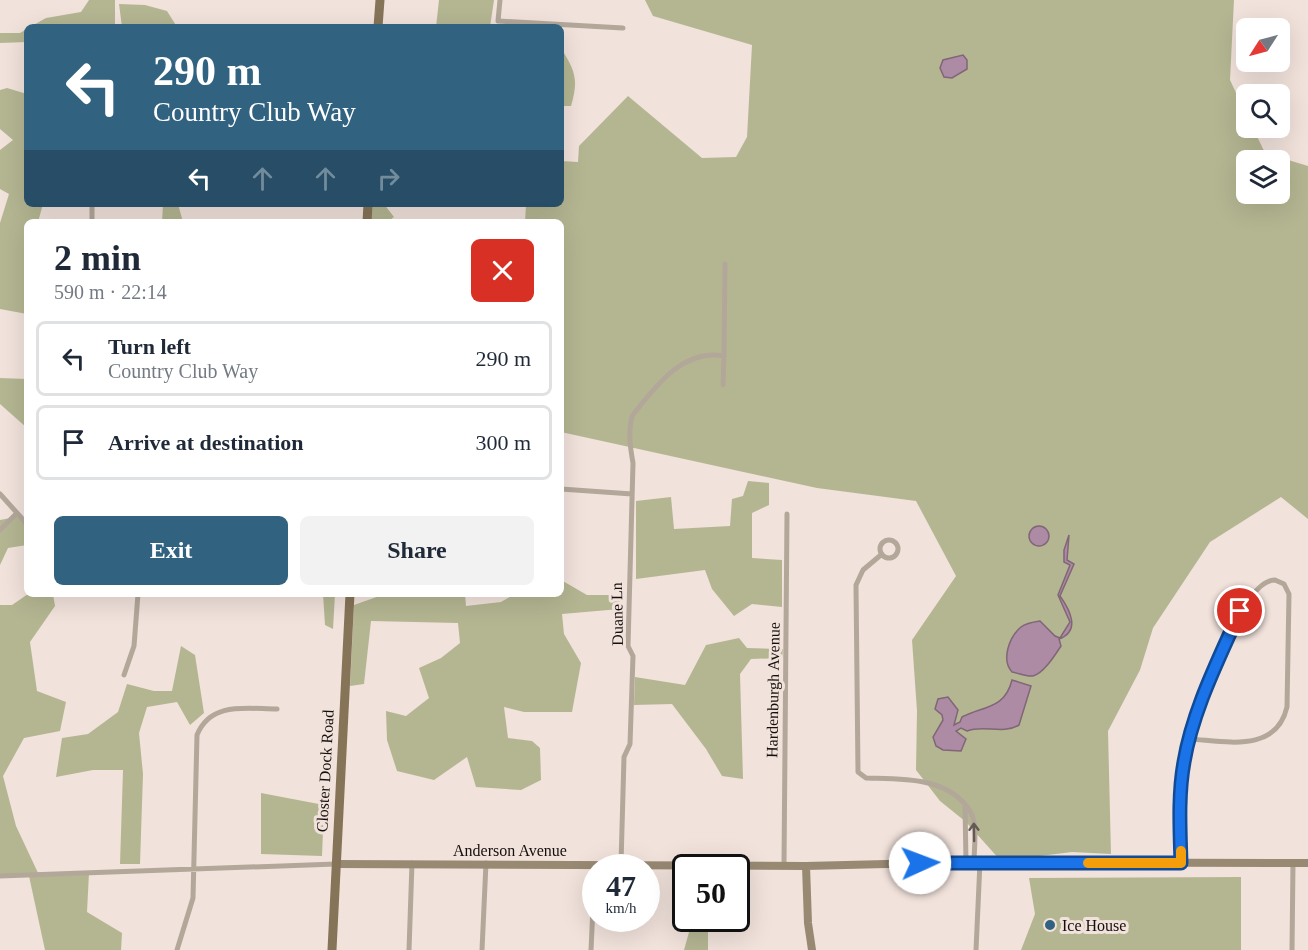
<!DOCTYPE html>
<meta charset="utf-8">
<style>
:root{--surface:#fff;--page:#f2f2f3;--text:#1f2937;--muted:#747a83;--line:#e0e1e3;--accent:#316280}
body{margin:0;font-family:"Times New Roman",serif;background:var(--page);color:var(--text);height:100vh;display:flex;flex-direction:column;font-size:22px;white-space:nowrap}
*{box-sizing:border-box;margin:0}
p{font-size:20px;color:var(--muted)}
.icon{flex:none;width:33px;height:33px;fill:none;stroke:currentColor;stroke-width:2;stroke-linecap:round;stroke-linejoin:round}
.map{position:relative;flex:1;overflow:hidden}
.sheet{position:absolute;left:24px;top:219px;width:540px;height:378px;display:flex;flex-direction:column;background:var(--surface);border-radius:9px;box-shadow:0 6px 24px #0002}
.sheet>*{flex:none}
.top-card{position:absolute;left:24px;top:24px;width:540px;height:183px;border-radius:9px;box-shadow:0 6px 24px #0002;background:#316280;color:#fff;overflow:hidden}
.needle{width:39px;rotate:234deg}
.tools{position:absolute;left:1236px;top:18px;display:grid;gap:12px}
.tools a{display:grid;place-items:center;width:54px;height:54px;border-radius:9px;background:var(--surface);box-shadow:0 6px 24px #0002;font-size:30px}
.speed{position:absolute;left:582px;top:854px;display:flex;gap:12px;font-size:30px;font-weight:700;text-align:center}
.speed>*{display:grid;place-content:center;width:78px;height:78px;border-radius:50%;background:var(--surface);box-shadow:0 6px 24px #0002;line-height:1}
.speed small{font-size:15px;font-weight:400}
.speed .limit{border:3px solid #111;border-radius:9px;background:#fff;color:#111}
.pin{position:absolute;display:grid;place-items:center;width:51px;height:51px;color:#fff;margin:-26px;border:3px solid #fff;border-radius:50%;box-shadow:0 2px 6px #0007}
.me{position:absolute;width:66px;margin:-33px;rotate:88deg;stroke-linejoin:round;filter:drop-shadow(0 0 4px #0008)}
.turn{display:flex;align-items:center;gap:21px;height:126px;padding:0 30px;font-size:27px}
.turn .icon{width:78px;height:78px;stroke-width:2.5}
.turn b{display:block;font-size:42px;line-height:51px}
.lanes{display:flex;align-items:center;height:57px;padding:0 30px;background:#0003;justify-content:center;gap:30px;direction:ltr}
.lanes .off{opacity:.35}
.round{display:grid;place-items:center;flex:none;width:63px;height:63px;border-radius:9px;background:var(--page)}
.overview{display:flex;align-items:center;justify-content:space-between;height:102px;padding:0 30px}
h1{font-size:36px;font-weight:600;line-height:45px}
.action{display:flex;gap:12px;margin-top:auto;padding:12px 30px}
.action a{flex:1;height:69px;border-radius:9px;background:var(--accent);color:#fff;font-size:24px;font-weight:600;line-height:69px;text-align:center}
.action a+a{background:var(--page);color:var(--text)}
ul{padding:0;list-style:none}
li{display:flex;align-items:center;gap:18px;height:75px;margin:0 12px 9px;padding:0 18px;border:3px solid var(--line);border-radius:9px}
li div{flex:1}
li b{display:block;font-size:22px}
li em{font-style:normal}
.map>svg:first-child{display:block}
.green{fill:#b4b692;fill-rule:evenodd}
.water{fill:#ae8ba4;stroke:#806677;stroke-width:1.5}
.lines{fill:none;stroke-linecap:round;stroke-linejoin:round}
.street{stroke:#b2a799;stroke-width:5}
.secondary{stroke:#988973;stroke-width:8}
.primary{stroke:#867458;stroke-width:9}
.oneway{stroke:#635b53}
.route-casing{stroke:#114b97;stroke-width:15}
.route{stroke:#1a73e8;stroke-width:10}
.slow{stroke:#f59e0b;stroke-width:10}
.poi-dot{fill:#316280;stroke:#f1e2db;stroke-width:2}
.labels{text-anchor:middle;dominant-baseline:central;stroke-width:6;stroke-linejoin:round;paint-order:stroke}
.street-label{font-size:16px;fill:#140f0d;stroke:#f1e2db}
.poi-label{font-size:16px;fill:#140f0d;stroke:#f1e2db;text-anchor:start}
</style>
<div class="map">
<svg width="1308" height="950" viewBox="0 0 1308 950">
<rect width="100%" height="100%" fill="#f1e2db"/>
<path class="green" d="M89,0H115V27H30L46,18L81,12Z
M439,0H494L490,27H436Z
M645,0H1234L1230,80L1246,114V128H1253L1265,153L1308,166V519L1281,497L1210,542L1153,628L1140,670L1108,731L1111,854L1072,852L1001,861L966,822L940,801L916,770L917,711L912,640L956,576L916,501L817,488L561,432V222H525L526,204H561V161L578,162L579,146L628,96L702,158L736,157L747,137L752,45L653,16ZM1246,160H1280V194H1246Z
M119,4L145,5L167,11L177,27H122Z
M27,29V42L0,43V33H20Z
M561,48C575,71 579,79 571,106H561Z
M7,88L27,94V204H43L38,222H27V314L0,309V223L9,194L0,189V150L13,140L0,129V90Z
M163,204H178L183,222H162Z
M371,204H384L394,217L387,222H370Z
M0,378L27,379V428L0,404Z
M748,481L769,483V505L752,513V558L782,560V607L752,604L734,616L712,589L705,570L636,579V501L671,497L674,529L730,526L732,499L743,496Z
M21,516L27,519V545L8,548L0,565V520Z
M561,580L587,595H621L620,609L562,614L564,634L581,663L572,712H524L504,707L508,738L532,741L540,748L541,780L521,790L476,787L467,757L434,780L397,771L387,740L386,711L406,716L429,698L419,668L441,658L460,643L458,623L371,621L364,684L350,686L354,605L385,594H465L466,606L501,602L515,594H561Z
M28,594H53L55,606L30,642L37,691L66,702L60,731L24,738L3,776L16,826L39,875L89,873L87,912L122,933L121,950H45L29,876L0,874V605H12Z
M323,594H335L333,629L325,625Z
M739,638L747,648L783,649L782,658L751,659L740,674L743,779L722,776L706,749L672,704L634,705L635,677L685,685L706,645Z
M181,646L195,655L204,713L190,725L177,702L147,707L139,733L143,774L140,864H120L123,770H93L56,777L62,738L88,734L118,712L127,684L154,691H172Z
M261,793L324,805L322,856L261,854Z
M1241,877V950H1021L1035,914L1029,878Z
M693,918H708V950H684Z"/>
<path class="water" d="M963,55L967,60V69L952,78L944,77L940,68L943,60Z
M1029 536a10 10 0 1 1 20 0a10 10 0 1 1-20 0Z
M1069,535L1067,560L1074,564L1060,596C1070,610 1081,631 1059,639L1061,646C1055,655 1044,673 1033,676C1027,677 1018,673 1012,672C1001,660 1009,637 1021,627C1026,623 1033,622 1040,621L1055,636L1060,638L1070,622L1058,595L1070,565L1064,562V550Z
M1012,680L1031,686L1019,725C1002,735 984,724 967,731L961,728L956,731L966,739L961,751L943,750L936,746L933,737L943,720L942,715L935,709L938,699L948,697L958,710L954,725L960,722L962,717C983,706 1005,709 1012,680Z"/>
<g class="lines">
<path class="street" d="M500,0L498,21L623,28
M92,222V204
M723,385L724,356
M561,489L632,494
M0,494L27,524
M0,530L16,514
M880 549a9 9 0 1 1 18 0a9 9 0 1 1-18 0Z
M882,554L863,570L856,585L858,772L866,778C900,779 948,776 970,811C978,824 974,847 974,862
M1275,580L1284,584L1289,594L1287,707C1276,754 1225,741 1189,739C1198,709 1241,579 1275,580Z
M124,675L134,646L138,594
M965,806L966,862
M1181,863V779L1189,739
M621,864L624,757L630,744L633,656L628,646L633,463C630,446 628,433 632,416C655,387 683,348 724,356L725,264
M784,865L787,514
M0,876L336,864
M177,950L193,898L197,735C211,701 247,709 277,709
M409,950L412,863
M482,950L486,863
M591,950L595,864
M976,950L980,862
M1292,950L1293,863"/>
<path class="secondary" d="M336,864L806,866L966,862L1308,863
M806,866L808,923L812,950"/>
<path class="primary" d="M378,27L380,0
M367,222L368,204
M332,950L350,594"/>
</g>
<defs><path id="oneway-shaft" d="M-6 0H5M1.5-3L5.5 0L1.5 3" fill="none" stroke-width="1.6" stroke-linecap="round" stroke-linejoin="round" transform="scale(1.5)"/></defs>
<use class="oneway" href="#oneway-shaft" transform="translate(974 832) rotate(-91)"/>
<g class="lines">
<defs>
<path id="route" d="M920,863H1181C1180,829 1178,795 1184,762C1193,709 1219,659 1240,611"/>
</defs>
<use href="#route" class="route-casing"/>
<use href="#route" class="route"/>
<path class="slow" d="M1088,863H1181V851"/>
</g>
<circle class="poi-dot" cx="1050" cy="925" r="6"/>
<g class="labels">
<g class="street-label">
<text transform="translate(617 614) rotate(-91)">Duane Ln</text>
<text transform="translate(773 690) rotate(-89)">Hardenburgh Avenue</text>
<text transform="translate(325 771) rotate(-87)">Closter Dock Road</text>
<text x="510" y="850">Anderson Avenue</text>
</g>
<g class="poi-label">
<text x="1062" y="925">Ice House</text>
</g>
</g>
</svg>
<div class="tools">
<a><svg class="needle" viewBox="-14 -14 28 28"><path d="M0-13l5 13h-10z" fill="#e53935"/><path d="M0 13l5-13h-10z" fill="#747a83"/></svg></a>
<a><svg class="icon" aria-label="search" viewBox="0 0 24 24"><circle cx="10" cy="10" r="6"/><path d="M15 15l6 6"/></svg></a>
<a><svg class="icon" aria-label="layers" viewBox="0 0 24 24"><path d="M12 4l9 5-9 5-9-5zM3 14l9 5 9-5"/></svg></a>
</div>
<div class="speed"><div>47<small>km/h</small></div><div class="limit">50</div></div>
<div class="pin" style="left:1240px;top:611px;background:#d93025"><svg class="icon" aria-label="arrive" viewBox="0 0 24 24"><path d="M6 21V4h12l-3 4 3 4H6"/></svg></div>
<svg class="me" style="left:920px;top:863px" viewBox="-20 -20 40 40"><circle r="19" fill="#fff"/><path d="M0-13L10 11 0 6-10 11z" fill="#1a73e8"/></svg>
<div class="top-card">
<div class="turn"><svg class="icon" aria-label="left" viewBox="0 0 24 24"><path d="M17 20v-9H6M10 6l-5 5 5 5"/></svg><div><b>290 m</b>Country Club Way</div></div>
<div class="lanes"><svg class="icon" aria-label="left" viewBox="0 0 24 24"><path d="M17 20v-9H6M10 6l-5 5 5 5"/></svg><svg class="icon off" aria-label="ahead" viewBox="0 0 24 24"><path d="M12 20V5M6 11l6-6 6 6"/></svg><svg class="icon off" aria-label="ahead" viewBox="0 0 24 24"><path d="M12 20V5M6 11l6-6 6 6"/></svg><svg class="icon off" aria-label="right" viewBox="0 0 24 24"><path d="M7 20v-9h11M14 6l5 5-5 5"/></svg></div>
</div>
<section class="sheet">
<div class="overview"><div><h1>2 min</h1><p>590 m · 22:14</p></div><a class="round" style="background:#d93025;color:#fff"><svg class="icon" aria-label="close" viewBox="0 0 24 24"><path d="M6 6l12 12M18 6L6 18"/></svg></a></div>
<ul>
<li><svg class="icon" aria-label="left" viewBox="0 0 24 24"><path d="M17 20v-9H6M10 6l-5 5 5 5"/></svg><div><b>Turn left</b><p>Country Club Way</p></div><em>290 m</em></li>
<li><svg class="icon" aria-label="arrive" viewBox="0 0 24 24"><path d="M6 21V4h12l-3 4 3 4H6"/></svg><div><b>Arrive at destination</b></div><em>300 m</em></li>
</ul>
<div class="action"><a>Exit</a><a>Share</a></div>
</section>
</div>
